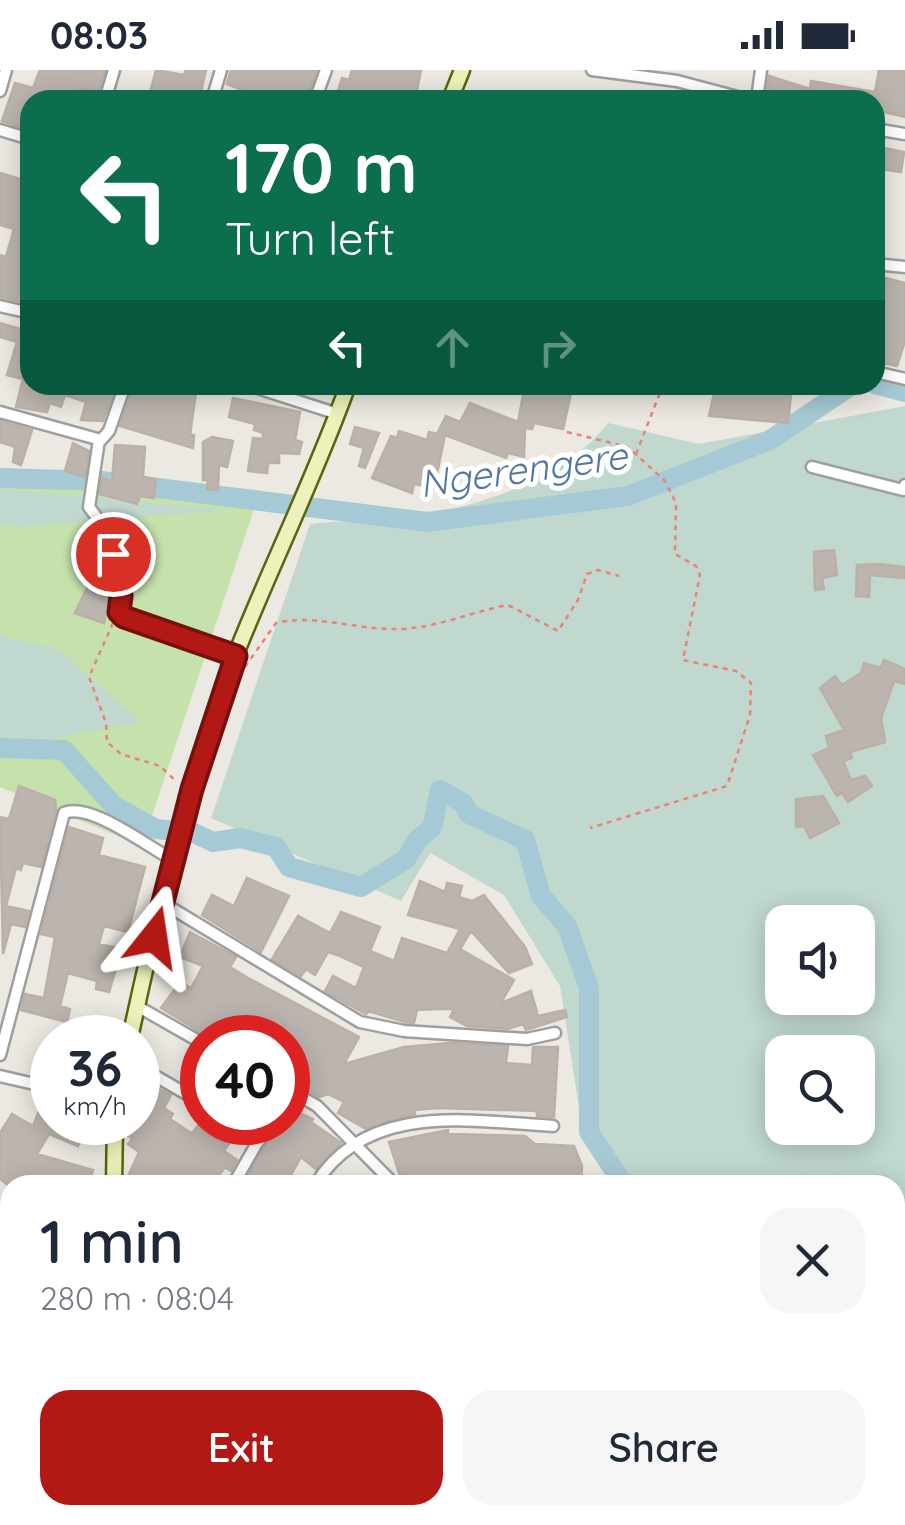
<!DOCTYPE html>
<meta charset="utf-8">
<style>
:root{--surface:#fff;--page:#f6f6f7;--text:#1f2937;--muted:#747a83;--accent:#b21814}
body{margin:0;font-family:Quicksand,sans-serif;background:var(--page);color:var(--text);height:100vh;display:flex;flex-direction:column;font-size:38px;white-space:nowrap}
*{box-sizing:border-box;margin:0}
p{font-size:32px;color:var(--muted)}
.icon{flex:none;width:55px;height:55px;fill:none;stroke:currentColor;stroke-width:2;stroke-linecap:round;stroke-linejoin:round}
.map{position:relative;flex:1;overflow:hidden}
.details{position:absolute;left:0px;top:1105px;width:905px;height:350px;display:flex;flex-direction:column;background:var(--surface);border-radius:30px 30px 0 0;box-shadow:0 5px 25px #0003}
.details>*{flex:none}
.guide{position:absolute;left:20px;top:20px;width:865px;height:305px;border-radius:30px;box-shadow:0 5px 25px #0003;background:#0b6e4f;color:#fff;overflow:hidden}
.tools{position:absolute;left:765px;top:835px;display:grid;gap:20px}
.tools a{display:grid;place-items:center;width:110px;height:110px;border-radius:20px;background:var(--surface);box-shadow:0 5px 25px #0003;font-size:50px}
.speed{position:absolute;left:30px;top:945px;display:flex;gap:20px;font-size:50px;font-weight:700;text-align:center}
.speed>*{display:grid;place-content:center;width:130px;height:130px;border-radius:50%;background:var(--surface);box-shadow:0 5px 25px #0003;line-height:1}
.speed small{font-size:25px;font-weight:400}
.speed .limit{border:15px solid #d22;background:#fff;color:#111}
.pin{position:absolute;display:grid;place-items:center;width:85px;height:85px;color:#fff;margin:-42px;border:5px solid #fff;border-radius:50%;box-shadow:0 2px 10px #0007}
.me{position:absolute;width:110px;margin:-55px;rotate:15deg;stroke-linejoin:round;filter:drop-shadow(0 0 8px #0008)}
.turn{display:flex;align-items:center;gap:35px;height:210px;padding:0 40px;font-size:45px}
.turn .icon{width:130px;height:130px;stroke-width:2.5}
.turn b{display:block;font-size:70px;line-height:85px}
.lanes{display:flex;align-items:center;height:95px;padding:0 40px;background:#0003;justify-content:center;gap:50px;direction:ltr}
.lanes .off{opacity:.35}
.round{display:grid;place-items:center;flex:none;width:105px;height:105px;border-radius:30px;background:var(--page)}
.overview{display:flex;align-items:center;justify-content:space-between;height:170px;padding:0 40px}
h1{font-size:60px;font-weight:600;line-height:75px}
.button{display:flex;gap:20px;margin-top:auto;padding:20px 40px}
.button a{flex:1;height:115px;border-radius:30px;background:var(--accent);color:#fff;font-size:40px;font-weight:600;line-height:115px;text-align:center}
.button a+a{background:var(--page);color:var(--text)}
.status{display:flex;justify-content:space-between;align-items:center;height:70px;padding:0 50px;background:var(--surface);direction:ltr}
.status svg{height:28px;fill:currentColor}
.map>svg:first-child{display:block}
.grass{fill:#c5e1ac}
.wetland{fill:#c0d8ce;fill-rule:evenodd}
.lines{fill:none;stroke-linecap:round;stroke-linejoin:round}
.river{stroke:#a6cad5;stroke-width:20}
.building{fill:#bcb5af;stroke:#bcb0a6;stroke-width:2.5}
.street-casing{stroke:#9f9f9f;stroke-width:15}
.secondary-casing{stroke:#5a6510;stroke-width:19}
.path{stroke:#ea8374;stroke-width:2.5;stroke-dasharray:5 5;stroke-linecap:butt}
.street{stroke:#fff;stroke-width:10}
.secondary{stroke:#eef2ba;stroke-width:14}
.route-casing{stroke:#74100d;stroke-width:25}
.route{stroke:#b21814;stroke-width:18}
.labels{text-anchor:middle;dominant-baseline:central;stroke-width:10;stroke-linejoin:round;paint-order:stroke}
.water-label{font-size:38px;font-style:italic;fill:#5378a0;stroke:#fff}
</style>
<div class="status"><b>08:03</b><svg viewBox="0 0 49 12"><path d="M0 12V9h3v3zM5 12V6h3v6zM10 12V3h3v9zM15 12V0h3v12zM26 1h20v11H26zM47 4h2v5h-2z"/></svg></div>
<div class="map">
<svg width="905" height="1455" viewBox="0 0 905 1455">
<rect width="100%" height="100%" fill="#ece9e2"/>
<path class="grass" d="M0,402L149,425L256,433L142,776L0,717Z"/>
<path class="wetland" d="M905,336V1433L895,1429V1115H620L583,1063L560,916L504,825L430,783L401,831L211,748L310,454C343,449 378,455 410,448C481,435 563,411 608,353L699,374ZM782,852H858V928H782ZM782,982H858V1058H782Z
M0,419L229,440L18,457L0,454Z
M0,566L58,579L141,652L0,678Z"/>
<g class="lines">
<path class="river" d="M875,314L905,322
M0,408L102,411L427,452L628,426L770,370L852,315
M0,678L64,680L114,736L156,759L194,763L213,772L240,768L276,777L289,797L361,817L406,789L418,769L432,758L440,720L463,733L469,744L525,770L541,826L567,856L589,918V1062L624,1115
M895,1400L905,1414"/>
</g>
<path class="building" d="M40,0H105L98,23L81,18L78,30H30L26,59L2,51L15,13L33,18Z
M156,0L184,5L186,0H206L199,30H148Z
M231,0H317L306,30H267L227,14Z
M352,0H421L415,30H324L327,24L336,27L342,8L349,10Z
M879,0H905V47L875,40V30H799L767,22L769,6L810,19L811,11L875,22Z
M875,76L904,82L901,102L875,98Z
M0,103L30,112V149L22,165L30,168V234L0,227V185L6,187L14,159L0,155Z
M886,208L905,213V271L897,296L875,291V217L884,219Z
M0,253L30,262V315H63L84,322L87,315H116L103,351L81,350L86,332L65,325L61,337L50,333L47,342L16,337L23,309L7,305L17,272L0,267Z
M134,315H197L190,365H194L193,378L120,356Z
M525,315L558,320L559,315H573L563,359L534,353L532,359L525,358L524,387L508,383L506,388L445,365L434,418L414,414L412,423L372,408L391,366L397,368L399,361L427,370L429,362L437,364L446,346L460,352L470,333L518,352Z
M716,315H766L791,324L788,353L709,346Z
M233,328L300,342L295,370L302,372L299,384L279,383V393H268L267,403L248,401L253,368L263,369V363L254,360L255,354L229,347Z
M0,351L32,360L21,395L13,392L15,377L0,372Z
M355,357L379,363L365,398L359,396L364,378L350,374Z
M212,367L233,371L227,397L219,395L218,420L207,419L208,410H203V372Z
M73,373L89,381L85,407L65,401Z
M115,375L145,377L143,407L156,409L154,428L140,426L137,434L100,424L102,408L112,411Z
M834,480L837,505L822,508L824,519L815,520L814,482Z
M878,494L905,497V508L870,505L869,527L856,526L857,495Z
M89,514L109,524L104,553L75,543Z
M884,590L905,599V614L894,611L881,648L885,672L850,682L852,688L843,691L851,710L865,706L872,716L848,732L842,723L837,726L813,685L829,678L826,666L844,660L820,618L835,606L842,615L861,603L864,593L881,598Z
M19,716L55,730L56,740L41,797L23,793L21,800L16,798L6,836L29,841L25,857L11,854L3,884L0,747L9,749Z
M823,726L839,753L810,768L804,756L796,757V729Z
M69,757L103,768L99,785L145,797L128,862L104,856L99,874L122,879L109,922L96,919L97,911L68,903L60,936L70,939L67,952L21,940L25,924L44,928L55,867L41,864Z
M247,808L289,826L261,882L202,845L212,825L234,836Z
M420,811L445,822L447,813L462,816L459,827L472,831L484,825L525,877L532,894L509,903L471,861L460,879L514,910L501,933L531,921L538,946L565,940L567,947L526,960L523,954L508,959L467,956L450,947L454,939H438L417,940L414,953L405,952L368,941L366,944L325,921L333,906L356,918L364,897L340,886L328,882L315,905L306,899L301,906L272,889L298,846L330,863L341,842L380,857L370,881L394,891L402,868L447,883L460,859L408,845Z
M190,862L236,887L230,897L248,908L359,967L344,994L404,977L450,973L508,976L506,993L532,995L533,977H558L554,1047L537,1046V1041L438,1038L414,1040L415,1044L366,1059L338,1043L344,1032L328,1024L319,1027L288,1007V967L275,960L271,968H210L161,938L180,912L191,918L203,896L180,887Z
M149,1014L171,1025L164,1038L173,1044L170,1049L188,1061L192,1063L201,1052H217L227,1060L233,1068L224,1081L237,1090L231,1101L225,1097L212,1115L125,1113L139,1082L128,1074L133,1068L126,1065L132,1052H138V1036Z
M288,1038L313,1049L311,1052L341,1073L316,1099L301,1087L291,1105L306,1115H249L245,1111L278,1052H288Z
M39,1041L50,1045L47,1052L77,1056L88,1052L78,1076L49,1064L37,1084L93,1100L90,1109L82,1106L79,1115H8L0,1109V1063L12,1044L33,1056Z
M448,1060V1064L525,1066L535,1074L574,1076L582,1096L581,1113L409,1115L406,1103L400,1106L389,1072Z
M24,1445H76L90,1455H41Z
M320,1445H397L402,1455H326Z
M446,1445H498L507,1453L514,1445H538L530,1455H477L469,1447L461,1455H437Z
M600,1445H747L757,1453L763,1445H772L783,1455H593Z
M797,1445H882L894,1455H788Z"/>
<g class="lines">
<defs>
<path id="street" d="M592,0L677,11L749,30
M0,21L6,0
M105,30L114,0
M212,30L221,0
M315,30L326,0
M757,30L761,0
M875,59L905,64
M0,60L30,69
M875,194L905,197
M0,236L30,243
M875,302L905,309
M248,315L338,344
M0,342L101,370L109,361L125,315
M99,370L89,437L104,457V476L116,490L119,541L123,547L235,585
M812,397L903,420L905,415
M163,833L360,952L404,961L527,969L555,963
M137,936L202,973
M0,985L64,743C91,732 148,777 173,790
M138,996L202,1033
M0,1006L52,1018
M288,1019L317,1036L395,1115
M231,1052L259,1071
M233,1115L269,1052
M315,1115C366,1031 471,1051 553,1056
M0,1364L10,1372
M130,1445L142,1455
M214,1445L221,1455
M308,1445L312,1455
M423,1445L428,1455
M560,1455L568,1445"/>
<path id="secondary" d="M450,30L462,0
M130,968C158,839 188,706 236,584C272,493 315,407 348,315
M114,1115L115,1052
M7,1455L13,1445"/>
</defs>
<use href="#street" class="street-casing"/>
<use href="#secondary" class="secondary-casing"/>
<path class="path" d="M567,362L628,377L665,411L676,433L675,484L696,496L700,505L683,590L736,601L751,613L750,645L727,716L590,758
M636,384L663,315
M113,553L89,607L106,653L107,672L121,684L160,696L177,712
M245,597L276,553C315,544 354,559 393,559C433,560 469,542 508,535L558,561L578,530L587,504L598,500L619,506"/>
<use href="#street" class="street"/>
<use href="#secondary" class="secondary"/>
</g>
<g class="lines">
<defs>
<path id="route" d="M113,484L121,526L119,542L124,547L236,586L192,719L154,867"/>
</defs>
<use href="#route" class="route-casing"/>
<use href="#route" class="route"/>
</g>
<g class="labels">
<g class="water-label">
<text transform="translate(523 399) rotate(-8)">Ngerengere</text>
</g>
</g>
</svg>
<div class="tools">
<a><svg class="icon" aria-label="sound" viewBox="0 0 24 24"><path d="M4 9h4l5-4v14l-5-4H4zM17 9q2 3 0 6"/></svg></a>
<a><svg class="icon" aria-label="search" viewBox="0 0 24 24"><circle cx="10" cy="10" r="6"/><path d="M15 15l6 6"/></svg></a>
</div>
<div class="speed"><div>36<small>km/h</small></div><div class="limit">40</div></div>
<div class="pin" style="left:113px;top:484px;background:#d93025"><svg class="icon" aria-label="arrive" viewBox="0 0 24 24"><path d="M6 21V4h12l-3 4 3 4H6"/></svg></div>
<svg class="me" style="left:154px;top:867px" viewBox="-20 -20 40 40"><path d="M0-17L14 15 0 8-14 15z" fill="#b21814" stroke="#fff" stroke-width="4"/></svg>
<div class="guide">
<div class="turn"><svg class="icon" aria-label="left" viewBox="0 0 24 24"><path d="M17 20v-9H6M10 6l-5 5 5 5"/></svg><div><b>170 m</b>Turn left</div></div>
<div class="lanes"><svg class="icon" aria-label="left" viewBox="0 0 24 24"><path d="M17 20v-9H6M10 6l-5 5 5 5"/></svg><svg class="icon off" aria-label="ahead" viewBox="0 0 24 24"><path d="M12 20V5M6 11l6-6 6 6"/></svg><svg class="icon off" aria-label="right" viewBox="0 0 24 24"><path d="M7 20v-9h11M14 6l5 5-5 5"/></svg></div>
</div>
<section class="details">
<div class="overview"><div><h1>1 min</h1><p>280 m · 08:04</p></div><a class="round"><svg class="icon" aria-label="close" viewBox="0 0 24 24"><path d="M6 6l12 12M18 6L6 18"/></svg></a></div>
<div class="button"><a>Exit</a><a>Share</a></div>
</section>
</div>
